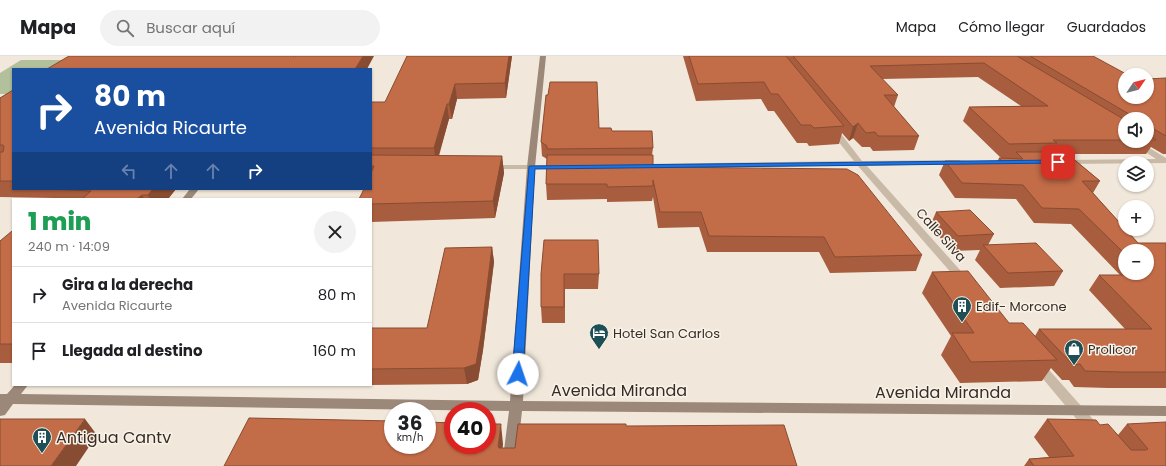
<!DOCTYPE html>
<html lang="es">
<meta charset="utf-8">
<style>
:root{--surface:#fff;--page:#f2f2f2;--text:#202124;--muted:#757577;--line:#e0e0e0}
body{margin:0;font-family:Poppins,sans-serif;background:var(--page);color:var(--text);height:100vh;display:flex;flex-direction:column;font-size:15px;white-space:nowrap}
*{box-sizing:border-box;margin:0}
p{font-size:13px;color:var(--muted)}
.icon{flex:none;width:22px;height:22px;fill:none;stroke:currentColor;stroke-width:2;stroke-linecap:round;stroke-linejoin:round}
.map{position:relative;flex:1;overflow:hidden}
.side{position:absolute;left:12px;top:142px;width:360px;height:188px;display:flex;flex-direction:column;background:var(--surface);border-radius:0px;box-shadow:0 1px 3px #0004}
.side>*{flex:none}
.banner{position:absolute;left:12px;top:12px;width:360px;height:122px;border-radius:0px;box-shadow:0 1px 3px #0004;background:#1a4fa0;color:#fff;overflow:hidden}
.needle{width:26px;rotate:55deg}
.buttons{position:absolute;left:1118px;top:12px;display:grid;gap:8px}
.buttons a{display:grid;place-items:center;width:36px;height:36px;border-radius:50%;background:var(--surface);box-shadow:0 1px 3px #0004;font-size:20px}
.speed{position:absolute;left:384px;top:346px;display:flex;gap:8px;font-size:20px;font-weight:700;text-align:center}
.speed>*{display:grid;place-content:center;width:52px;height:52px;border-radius:50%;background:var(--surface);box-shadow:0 1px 3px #0004;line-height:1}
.speed small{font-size:10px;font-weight:400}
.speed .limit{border:6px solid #d22;background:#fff;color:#111}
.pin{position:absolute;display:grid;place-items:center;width:34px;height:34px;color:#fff;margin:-17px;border-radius:8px;box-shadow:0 2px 6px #0006}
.me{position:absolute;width:44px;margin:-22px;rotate:4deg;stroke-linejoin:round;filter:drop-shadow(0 0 3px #0008)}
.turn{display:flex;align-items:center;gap:14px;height:84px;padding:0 16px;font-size:18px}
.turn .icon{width:52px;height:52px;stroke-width:2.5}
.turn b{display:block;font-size:28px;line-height:34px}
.lanes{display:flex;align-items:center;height:38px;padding:0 16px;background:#0003;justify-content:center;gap:20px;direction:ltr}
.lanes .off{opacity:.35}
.round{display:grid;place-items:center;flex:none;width:42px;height:42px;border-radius:21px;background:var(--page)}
.summary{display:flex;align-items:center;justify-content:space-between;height:68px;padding:0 16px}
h1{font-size:24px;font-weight:800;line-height:30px;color:#1e9e55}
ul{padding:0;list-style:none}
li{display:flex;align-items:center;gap:12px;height:56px;padding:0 16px;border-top:1px solid var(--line)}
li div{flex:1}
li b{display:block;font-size:15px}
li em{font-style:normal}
header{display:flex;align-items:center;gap:24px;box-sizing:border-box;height:56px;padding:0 20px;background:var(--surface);border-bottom:1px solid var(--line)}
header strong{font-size:19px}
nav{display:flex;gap:22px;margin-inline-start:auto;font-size:14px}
.search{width:280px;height:36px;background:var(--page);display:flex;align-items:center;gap:10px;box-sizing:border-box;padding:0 14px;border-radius:22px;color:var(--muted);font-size:15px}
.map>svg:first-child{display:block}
.green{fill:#b2c09c}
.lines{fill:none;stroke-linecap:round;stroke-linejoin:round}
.street{fill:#c9b9a7;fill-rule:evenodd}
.secondary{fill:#9c8879;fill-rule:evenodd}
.wall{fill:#a85d3e;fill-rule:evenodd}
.shaded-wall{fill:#884c32}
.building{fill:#c36c48;stroke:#884c32}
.route{fill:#1a73e8;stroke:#114b97}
.labels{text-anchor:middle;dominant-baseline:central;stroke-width:3;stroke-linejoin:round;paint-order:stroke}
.street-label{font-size:13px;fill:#362d28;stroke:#f9f2e7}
.poi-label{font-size:13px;fill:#362d28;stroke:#f9f2e7;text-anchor:start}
.near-street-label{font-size:16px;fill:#362d28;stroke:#f9f2e7}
.near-poi-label{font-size:16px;fill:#362d28;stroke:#f9f2e7;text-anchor:start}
</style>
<header>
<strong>Mapa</strong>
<div class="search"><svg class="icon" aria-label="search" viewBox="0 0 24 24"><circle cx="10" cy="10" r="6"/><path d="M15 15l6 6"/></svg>Buscar aquí</div>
<nav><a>Mapa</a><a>Cómo llegar</a><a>Guardados</a></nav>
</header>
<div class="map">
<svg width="1166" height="410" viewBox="0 0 1166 410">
<rect width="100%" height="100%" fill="#f1e8db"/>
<path class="green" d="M21,4H70L56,13H13V38H0V17Z"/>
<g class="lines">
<path class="street" d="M829,70H835L862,105L960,104V108H957L867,110L968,223L969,225L968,227H960L858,110L641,112L637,110L641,108L854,105L829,74Z
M1129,85H1138L1166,102V107L1063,108L1059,106L1063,104L1156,103Z
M488,109H559L563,111L559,113H491L487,111Z
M1038,304L1042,306L1099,370L1101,374L1099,378L1094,379L1089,378L1034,312L1032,309L1034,306Z"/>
<path class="secondary" d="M540,0H546L535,111L523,345L1166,350V360L522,355L516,410H502L509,355L13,348L5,359L0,360V338H7L15,329H28L21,338L510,345L527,111Z
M190,133H199L191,143H182Z"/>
</g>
<path class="wall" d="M512,0L506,42L457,43L452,63H449L439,100H502L504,117L495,162L371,166V46H385Z
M683,0H1093L1125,41L1166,22V98H1163L1151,91L1146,98H1068L1100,125L1093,137L1138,187H1166V332H1108L1074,331L1069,324H1062L1051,312L1042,325L960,327L941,299L951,280L922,237L932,216L1009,267L1035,280L1039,273H1125L1089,234L1099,219H1120L1071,168L1034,167L1016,143L955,142L939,119L945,105L997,106L999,102H1001L963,65L969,51L1021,50L978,21L882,23L898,39L894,51L919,80L914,94L873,95L870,91H862L853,82L849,85L842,77L839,88L809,90L807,87H797L774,55H768L761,43L696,45ZM1125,63H1147V85H1125ZM1125,195L1147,217H1125Z
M13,34V133H176L168,143H55V142L0,141V42Z
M599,72L612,75L653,92L652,99L653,111L922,199L916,215L830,217L819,196H707L699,171L658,172L653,141L652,145L607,146V143L547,144L546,128L547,103L542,100L541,86Z
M936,156L994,178L988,189L1063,215L1054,230L1000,232L975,204L980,194L952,195L930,170Z
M13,175V307H0V185Z
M492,191L494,206L483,294L478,324L467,328L371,329V272H427Z
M541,218H599L598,233H565V267H542L541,251Z
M1047,363L1100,369L1118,379L1127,368L1166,410H1024L1029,403L1049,401L1034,381Z"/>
<path class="shaded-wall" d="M363,0H374L367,13H355Z
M509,0H512L506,42L505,27Z
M455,28L457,43L452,63L449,48Z
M447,48L449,63L436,108L434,92Z
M858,67L853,82L849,85L853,71Z
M502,100L504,117L495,162L493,145Z
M153,133H176L168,143H150L148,139Z
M142,139L144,143H137Z
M492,191L494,206L483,294L478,324L467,328L464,312Z
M85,363L97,379L76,410H51Z
M501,368L503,388L501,410L498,390Z"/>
<path class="building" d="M69,0H292L295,1L296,0H363L355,13H47Z
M407,0H509L505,27L455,28L449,48H447L434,92H371V46H385Z
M689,0H786L844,70L814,72L811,69H801L778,38H771L764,26L698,28Z
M793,0H1017L1125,64V84H1053L1057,87L1009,88L969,51L1048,50L984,7L870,10L898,39H884L919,80H878L875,76L866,77L858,67L853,71Z
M1030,0H1093L1128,19H1125V41H1147V23L1166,22V80L1147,69V63H1134V61Z
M550,26H597L599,72H611L612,75H652L653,92L547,93V90L541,86L546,39H548Z
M13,34V125H0V96H3L4,91L3,89H0V42Z
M1147,78L1156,84H1147Z
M1016,96H1065L1100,125H1082L1138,187H1166V316H1120L1085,315L1080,308L1073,309L1039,273H1152L1099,219H1146L1144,217H1147V195H1125V198L1079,153L1042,152L1023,129L962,127L945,105L1003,106L999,102L1023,103Z
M371,99L502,100L493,145L371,148V143H359L364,133H371V117L374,110H371Z
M547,99H653V111L847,113L858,119L922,199L835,201L824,181L709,180L701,156H660L653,124V130L607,131V128H546Z
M50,133H153L148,139H142L137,143H82L91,135Z
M970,154L994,178L958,180L936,156Z
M12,175H13V288H0V185Z
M544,184H598L599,218H564V251H541V218Z
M1036,187L1063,215L1008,217L983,189Z
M492,191L481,279L476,308L464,312L371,313V272H427L445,192Z
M968,215L1009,267H1023L1057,304L971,306L952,277H974L932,216Z
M249,362L393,365V389H427V366L453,367V389H487V368H501L498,390L499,392H515L518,368H626V370L784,369L797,410H224Z
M0,363H85L51,410H0Z
M1047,363L1096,364L1100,369L1108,368L1131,394H1146L1148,393L1127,368L1166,366V410H1034L1029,403L1074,400Z"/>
<path class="route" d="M1058,104H1061V107L535,113L523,318L522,321L518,322L514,321L512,318L529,110Z"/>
<defs>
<symbol id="building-pin" viewBox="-11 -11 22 30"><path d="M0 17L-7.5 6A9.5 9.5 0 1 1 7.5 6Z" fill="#1e4f56" stroke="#f9f2e7"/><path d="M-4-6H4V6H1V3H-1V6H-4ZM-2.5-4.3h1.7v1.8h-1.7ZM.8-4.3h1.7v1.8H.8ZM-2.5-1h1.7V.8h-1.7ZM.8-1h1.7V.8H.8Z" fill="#fff"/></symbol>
<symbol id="hotel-pin" viewBox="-11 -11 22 30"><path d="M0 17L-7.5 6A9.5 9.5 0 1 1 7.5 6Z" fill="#1e4f56" stroke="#f9f2e7"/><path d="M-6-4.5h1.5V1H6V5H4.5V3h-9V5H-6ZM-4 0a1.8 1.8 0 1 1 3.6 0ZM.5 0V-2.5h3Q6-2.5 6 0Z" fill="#fff"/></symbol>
<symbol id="shop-pin" viewBox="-11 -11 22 30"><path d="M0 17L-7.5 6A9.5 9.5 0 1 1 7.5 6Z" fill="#1e4f56" stroke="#f9f2e7"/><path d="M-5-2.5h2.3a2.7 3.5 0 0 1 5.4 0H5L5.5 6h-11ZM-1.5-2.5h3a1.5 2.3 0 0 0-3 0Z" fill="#fff"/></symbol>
</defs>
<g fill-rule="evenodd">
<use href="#building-pin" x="951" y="239" width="22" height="30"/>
<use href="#hotel-pin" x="588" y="266" width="22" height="30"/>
<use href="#shop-pin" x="1063" y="282" width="22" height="30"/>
<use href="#building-pin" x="31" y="370" width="22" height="30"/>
</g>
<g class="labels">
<g class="street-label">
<text transform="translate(941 179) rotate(48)">Calle Silva</text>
</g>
<g class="poi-label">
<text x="976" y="250">Edif- Morcone</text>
<text x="613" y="277">Hotel San Carlos</text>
<text x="1088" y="293">Prolicor</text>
</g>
<g class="near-street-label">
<text x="619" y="334">Avenida Miranda</text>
<text x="943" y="336">Avenida Miranda</text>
</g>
<g class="near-poi-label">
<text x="56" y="381">Antigua Cantv</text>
</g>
</g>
</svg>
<div class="buttons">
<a><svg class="needle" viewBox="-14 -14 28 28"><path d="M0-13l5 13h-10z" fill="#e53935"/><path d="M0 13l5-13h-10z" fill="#757577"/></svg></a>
<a><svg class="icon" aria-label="sound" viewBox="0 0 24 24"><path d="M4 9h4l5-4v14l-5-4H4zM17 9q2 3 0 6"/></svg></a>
<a><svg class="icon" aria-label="layers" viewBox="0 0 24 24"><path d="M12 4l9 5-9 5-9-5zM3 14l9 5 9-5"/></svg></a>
<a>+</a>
<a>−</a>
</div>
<div class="speed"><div>36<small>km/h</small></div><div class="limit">40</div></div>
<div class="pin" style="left:1058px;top:106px;background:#d93025"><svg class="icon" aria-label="arrive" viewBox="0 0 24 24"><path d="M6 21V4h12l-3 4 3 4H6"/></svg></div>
<svg class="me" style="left:518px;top:318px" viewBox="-20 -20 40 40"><circle r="19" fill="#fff"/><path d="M0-13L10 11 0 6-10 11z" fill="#1a73e8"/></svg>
<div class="banner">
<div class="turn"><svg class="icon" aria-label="right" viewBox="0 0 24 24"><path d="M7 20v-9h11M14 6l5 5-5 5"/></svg><div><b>80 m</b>Avenida Ricaurte</div></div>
<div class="lanes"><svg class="icon off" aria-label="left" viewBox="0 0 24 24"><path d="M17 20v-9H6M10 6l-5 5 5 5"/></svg><svg class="icon off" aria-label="ahead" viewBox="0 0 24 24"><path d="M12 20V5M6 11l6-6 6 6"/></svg><svg class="icon off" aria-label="ahead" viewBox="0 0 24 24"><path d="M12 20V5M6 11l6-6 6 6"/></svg><svg class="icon" aria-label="right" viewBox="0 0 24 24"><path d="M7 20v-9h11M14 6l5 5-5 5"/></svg></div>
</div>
<section class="side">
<div class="summary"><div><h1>1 min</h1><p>240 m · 14:09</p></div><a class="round"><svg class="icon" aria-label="close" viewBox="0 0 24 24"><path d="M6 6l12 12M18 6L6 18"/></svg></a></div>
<ul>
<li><svg class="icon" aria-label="right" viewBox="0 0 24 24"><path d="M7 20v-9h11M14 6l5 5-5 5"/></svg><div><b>Gira a la derecha</b><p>Avenida Ricaurte</p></div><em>80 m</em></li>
<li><svg class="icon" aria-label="arrive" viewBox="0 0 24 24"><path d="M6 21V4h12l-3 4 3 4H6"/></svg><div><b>Llegada al destino</b></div><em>160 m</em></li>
</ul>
</section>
</div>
